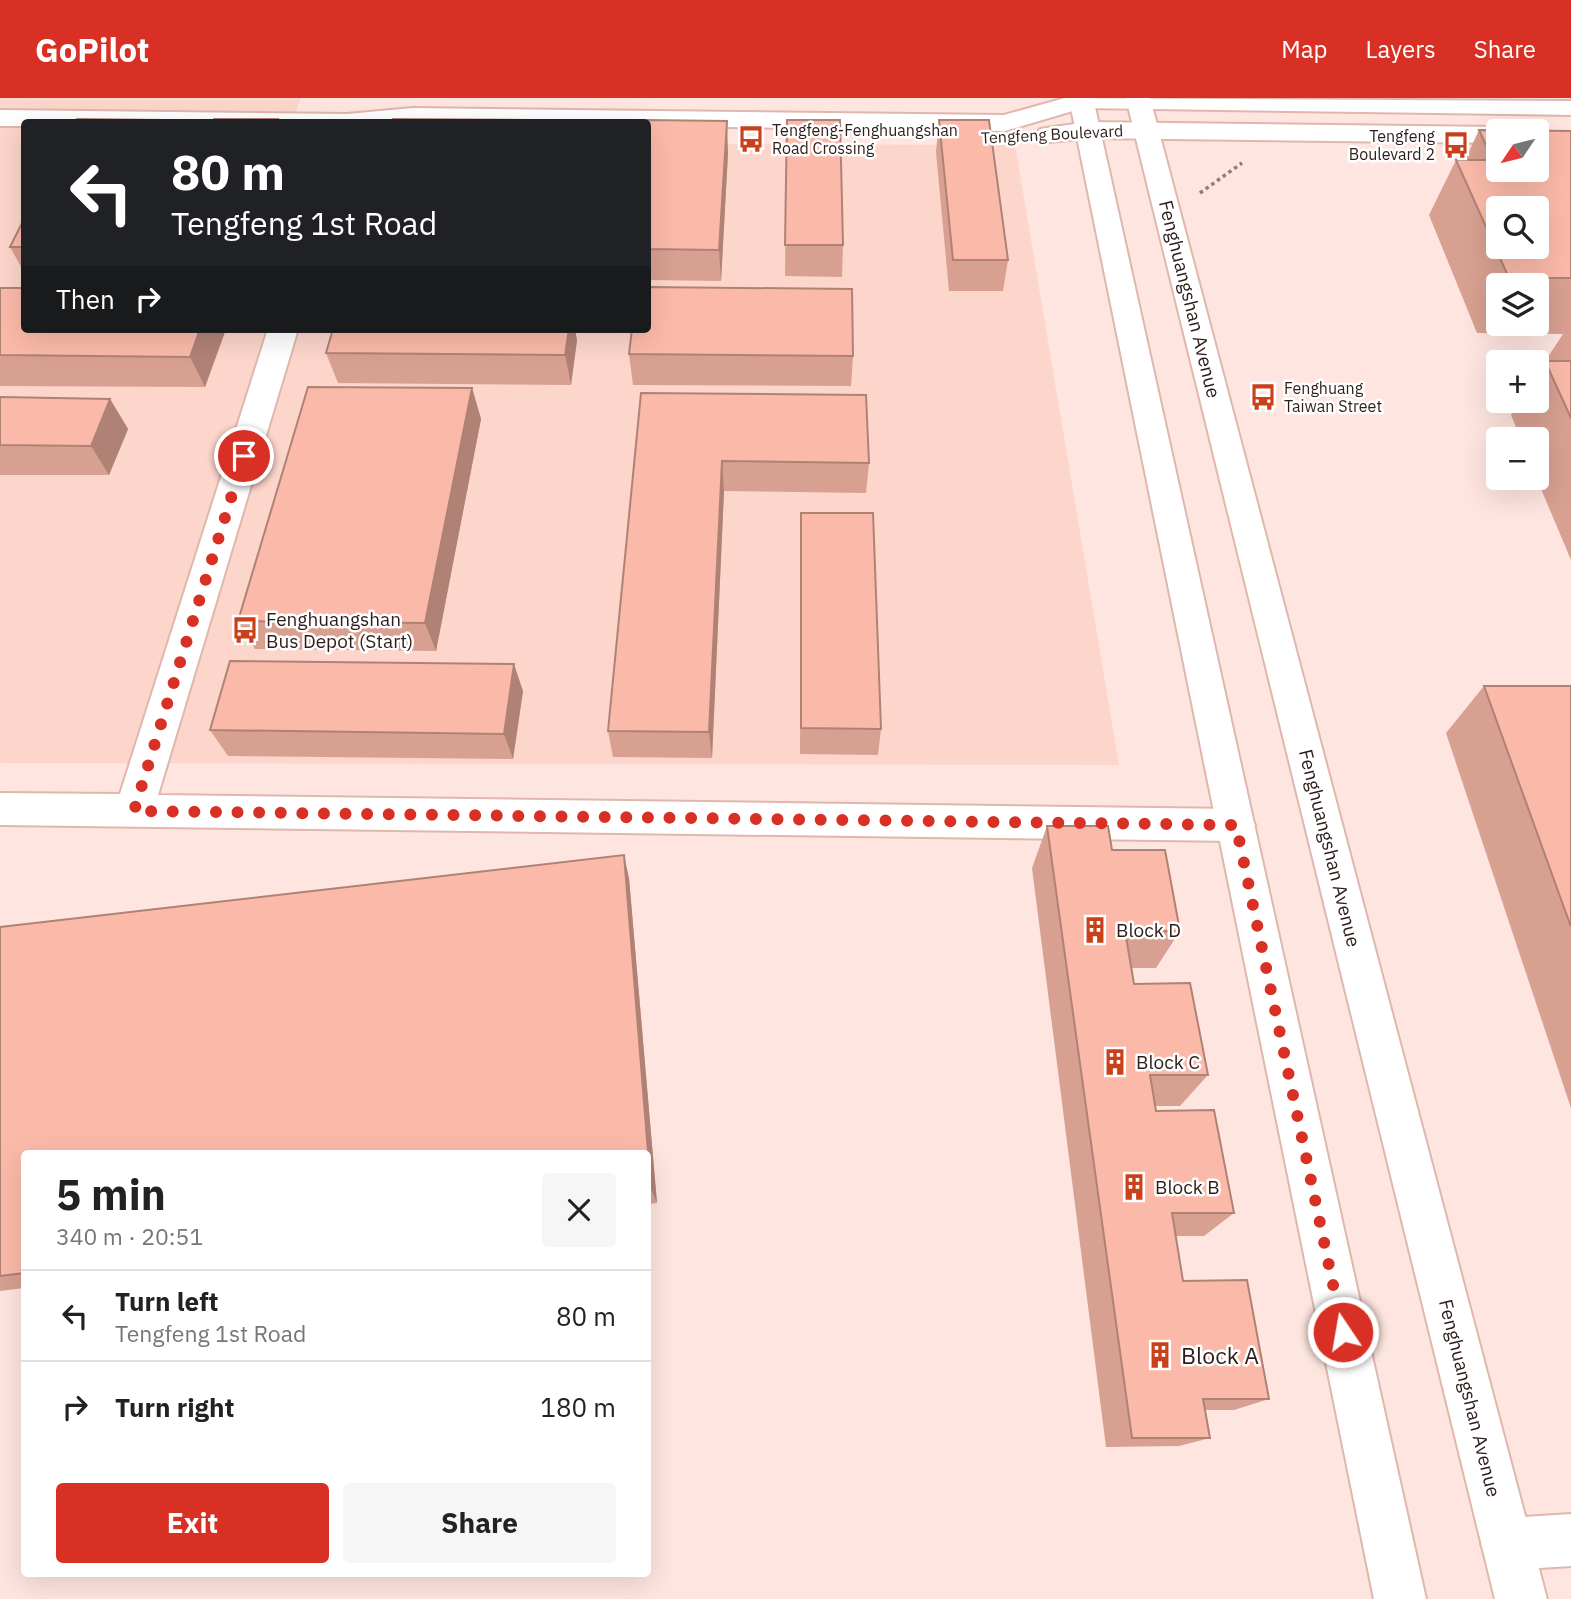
<!DOCTYPE html>
<meta charset="utf-8">
<style>
:root{--surface:#fff;--page:#f6f6f6;--text:#222;--muted:#767676;--line:#e0e0e0;--accent:#d93025}
body{margin:0;font-family:"IBM Plex Sans",sans-serif;background:var(--page);color:var(--text);height:100vh;display:flex;flex-direction:column;font-size:26px;white-space:nowrap}
*{box-sizing:border-box;margin:0}
p{font-size:23px;color:var(--muted)}
.icon{flex:none;width:38px;height:38px;fill:none;stroke:currentColor;stroke-width:2;stroke-linecap:round;stroke-linejoin:round}
.map{position:relative;flex:1;overflow:hidden}
.drawer{position:absolute;left:21px;top:1052px;width:630px;height:427px;display:flex;flex-direction:column;background:var(--surface);border-radius:7px;box-shadow:0 7px 28px #0002}
.drawer>*{flex:none}
.top-card{position:absolute;left:21px;top:21px;width:630px;height:214px;border-radius:7px;box-shadow:0 7px 28px #0002;background:#202124;color:#fff;overflow:hidden}
.needle{width:46px;rotate:235deg}
.buttons{position:absolute;left:1486px;top:21px;display:grid;gap:14px}
.buttons a{display:grid;place-items:center;width:63px;height:63px;border-radius:7px;background:var(--surface);box-shadow:0 7px 28px #0002;font-size:35px}
.pin{position:absolute;display:grid;place-items:center;width:60px;height:60px;color:#fff;margin:-30px;border:4px solid #fff;border-radius:50%;box-shadow:0 2px 7px #0007}
.me{position:absolute;width:77px;margin:-38px;rotate:348deg;stroke-linejoin:round;filter:drop-shadow(0 0 5px #0008)}
.turn{display:flex;align-items:center;gap:24px;height:147px;padding:0 35px;font-size:32px}
.turn .icon{width:91px;height:91px;stroke-width:2.5}
.turn b{display:block;font-size:49px;line-height:60px}
.then{display:flex;align-items:center;height:66px;padding:0 35px;background:#0003;gap:14px;font-size:26px}
.round{display:grid;place-items:center;flex:none;width:74px;height:74px;border-radius:7px;background:var(--page)}
.overview{display:flex;align-items:center;justify-content:space-between;height:119px;padding:0 35px}
h1{font-size:42px;font-weight:800;line-height:52px}
.cta{display:flex;gap:14px;margin-top:auto;padding:14px 35px}
.cta a{flex:1;height:80px;border-radius:7px;background:var(--accent);color:#fff;font-size:28px;font-weight:800;line-height:80px;text-align:center}
.cta a+a{background:var(--page);color:var(--text)}
ul{padding:0;list-style:none}
li{display:flex;align-items:center;gap:21px;height:91px;padding:0 35px;border-top:2px solid var(--line)}
li div{flex:1}
li b{display:block;font-size:26px}
li em{font-style:normal}
header{display:flex;align-items:center;gap:42px;box-sizing:border-box;height:98px;padding:0 35px;background:var(--accent);color:#fff}
header strong{font-size:33px}
nav{display:flex;gap:38px;margin-inline-start:auto;font-size:24px}
.map>svg:first-child{display:block}
.built{fill:#fcd5cb}
.lines{fill:none;stroke-linecap:round;stroke-linejoin:round}
.minor-casing{stroke:#dfb7ad;stroke-width:4}
.major-casing{stroke:#dfb7ad;stroke-width:4}
.path{stroke:#8f7b77;stroke-width:3.5;stroke-dasharray:3.5 3.5;stroke-linecap:butt}
.minor{fill:#fff;fill-rule:evenodd}
.major{fill:#fff;fill-rule:evenodd}
.wall{fill:#d8a091;fill-rule:evenodd}
.shaded-wall{fill:#b08276}
.building{fill:#fbbaa9;stroke:#b08276;stroke-width:2;fill-rule:evenodd}
.route{stroke:#d93025;stroke-width:12;stroke-dasharray:0 21.6}
.labels{text-anchor:middle;dominant-baseline:central;stroke-width:5;stroke-linejoin:round;paint-order:stroke}
.far-poi-label{font-size:16px;fill:#2d1e1b;stroke:#fff;text-anchor:start}
.far-street-label{font-size:16px;fill:#2d1e1b;stroke:#fff}
.street-label{font-size:19px;fill:#2d1e1b;stroke:#fff}
.poi-label{font-size:19px;fill:#2d1e1b;stroke:#fff;text-anchor:start}
.near-poi-label{font-size:23px;fill:#2d1e1b;stroke:#fff;text-anchor:start}
</style>
<header>
<strong>GoPilot</strong>
<nav><a>Map</a><a>Layers</a><a>Share</a></nav>
</header>
<div class="map">
<svg width="1571" height="1501" viewBox="0 0 1571 1501">
<rect width="100%" height="100%" fill="#fee5df"/>
<path class="built" d="M0,0H301L292,24H24V231H648V46L1015,47L1119,667L0,665Z"/>
<g class="lines">
<defs>
<path id="minor" d="M1065,0L1571,3V17L1083,10L1005,33L648,28V24H24V28H0V12L347,16L413,10L1004,17Z
M1088,24L1498,29L1508,33H1498V45L1088,40L1049,44L1040,41L1036,36L1040,31Z
M268,231H298L158,697L1236,711L1249,715L1255,727L1249,739L1236,743L0,727V695L120,696Z
M1571,1416V1468L1507,1472L1489,1464L1481,1446L1489,1428L1507,1420Z"/>
<path id="major" d="M1069,0H1093L1426,1501H1374Z
M1126,0H1150L1547,1501H1495Z"/>
</defs>
<use href="#minor" class="minor-casing"/>
<use href="#major" class="major-casing"/>
<path class="path" d="M1200,95L1242,65"/>
<use href="#minor" class="minor"/>
<use href="#major" class="major"/>
</g>
<path class="wall" d="M787,22L843,147L842,179L785,178Z
M939,22L1008,162L1003,193H949L936,54Z
M648,24L728,55L721,183L648,182Z
M1479,32L1571,33V462L1536,379V341H1521L1511,317L1520,303H1536V277L1563,236L1477,235L1429,117L1456,62H1465ZM1498,187H1536V226H1498Z
M24,121V174L10,149Z
M0,190L24,231H226L205,289L0,288Z
M577,242L571,287L338,285L326,255Z
M629,256L853,258L851,288L633,287Z
M472,290L481,321L436,553L255,551L238,523Z
M641,295L869,365L866,395L724,393L712,660L613,659L608,633Z
M0,299L110,301L128,331L109,377H0Z
M801,415L881,631L878,657L800,656Z
M1484,588H1571V1010L1446,635Z
M523,593L513,661L228,658L210,632Z
M1047,728L1112,752L1180,833L1156,870H1131L1134,886L1208,977L1180,1008H1155L1156,1013L1234,1115L1204,1138H1176L1183,1183L1269,1301L1234,1312H1205L1210,1340L1179,1348L1106,1349L1032,770Z
M629,780L657,1105L648,1106V1055H24V1190L0,1193V829Z"/>
<path class="shaded-wall" d="M727,23L728,55L721,183L719,152Z
M200,231H226L205,289L190,259Z
M569,231H575L577,242L571,287L565,257Z
M472,290L481,321L436,553L425,525Z
M110,301L128,331L109,377L91,348Z
M722,363L724,393L712,660L709,634Z
M514,566L523,593L513,661L504,636Z
M624,757L629,780L657,1105L651,1091Z"/>
<path class="building" d="M77,21L164,22L163,24H75Z
M214,21H278L277,24H213Z
M393,21L529,22V24H392Z
M646,22L727,23L719,152L648,151V24H646Z
M787,22H840L843,147H785Z
M939,22H989L1008,162H953Z
M1479,32L1571,33V180H1509L1456,62H1493ZM1498,33H1536V72H1498ZM1498,110H1536V149H1498Z
M24,121V149H10Z
M648,189L852,191L853,258L629,256L632,231H648Z
M0,190H24V231H200L190,259L0,257Z
M333,231H569L565,257L326,255Z
M1545,263H1571V320Z
M308,289L472,290L425,525L238,523Z
M641,295L866,297L869,365L722,363L709,634L608,633Z
M0,299L110,301L91,348L0,347Z
M801,415H873L881,631L801,630Z
M230,563L514,566L504,636L210,632Z
M1484,588H1571V829Z
M1047,728H1108L1112,752H1165L1180,833H1125L1134,886L1190,885L1208,977H1150L1156,1013L1214,1012L1234,1115H1172L1183,1183L1247,1182L1269,1301H1203L1210,1340H1132Z
M624,757L651,1091H648V1055H24V1175L0,1178V829Z"/>
<g class="lines">
<path class="route" d="M244,358L134,713L1236,727L1343,1234"/>
</g>
<defs>
<symbol id="bus-bare" viewBox="-9 -9 18 18"><path d="M-5-6H5V4H4V6H2V4H-2V6H-4V4H-5ZM-3.5-4V0h7V-4ZM-3.5 1.2v1.5H-2V1.2ZM2 1.2v1.5H3.5V1.2Z" fill="#c9401b" stroke="#fff" stroke-width="2.5" paint-order="stroke"/></symbol>
<symbol id="building-bare" viewBox="-9 -9 18 18"><path d="M-4-6H4V6H1V3H-1V6H-4ZM-2.5-4.3h1.7v1.8h-1.7ZM.8-4.3h1.7v1.8H.8ZM-2.5-1h1.7V.8h-1.7ZM.8-1h1.7V.8H.8Z" fill="#c9401b" stroke="#fff" stroke-width="2.5" paint-order="stroke"/></symbol>
</defs>
<g fill-rule="evenodd">
<use href="#bus-bare" x="732" y="22" width="38" height="38"/>
<use href="#bus-bare" x="1437" y="28" width="38" height="38"/>
<use href="#bus-bare" x="1244" y="280" width="38" height="38"/>
<use href="#bus-bare" x="226" y="513" width="38" height="38"/>
<use href="#building-bare" x="1076" y="813" width="38" height="38"/>
<use href="#building-bare" x="1096" y="945" width="38" height="38"/>
<use href="#building-bare" x="1115" y="1070" width="38" height="38"/>
<use href="#building-bare" x="1141" y="1238" width="38" height="38"/>
</g>
<g class="labels">
<g class="far-poi-label">
<text x="772" y="32">Tengfeng-Fenghuangshan<tspan x="772" dy="18">Road Crossing</tspan></text>
<text x="1435" y="38" text-anchor="end">Tengfeng<tspan x="1435" dy="18">Boulevard 2</tspan></text>
<text x="1284" y="290">Fenghuang<tspan x="1284" dy="18">Taiwan Street</tspan></text>
</g>
<g class="far-street-label">
<text transform="translate(1052 36) rotate(-3)">Tengfeng Boulevard</text>
</g>
<g class="street-label">
<text transform="translate(1190 201) rotate(76)">Fenghuangshan Avenue</text>
<text transform="translate(1330 750) rotate(76)">Fenghuangshan Avenue</text>
<text transform="translate(1470 1300) rotate(76)">Fenghuangshan Avenue</text>
</g>
<g class="poi-label">
<text x="266" y="521">Fenghuangshan<tspan x="266" dy="22">Bus Depot (Start)</tspan></text>
<text x="1116" y="832">Block D</text>
<text x="1136" y="964">Block C</text>
<text x="1155" y="1089">Block B</text>
</g>
<g class="near-poi-label">
<text x="1181" y="1257">Block A</text>
</g>
</g>
</svg>
<div class="buttons">
<a><svg class="needle" viewBox="-14 -14 28 28"><path d="M0-13l5 13h-10z" fill="#e53935"/><path d="M0 13l5-13h-10z" fill="#767676"/></svg></a>
<a><svg class="icon" aria-label="search" viewBox="0 0 24 24"><circle cx="10" cy="10" r="6"/><path d="M15 15l6 6"/></svg></a>
<a><svg class="icon" aria-label="layers" viewBox="0 0 24 24"><path d="M12 4l9 5-9 5-9-5zM3 14l9 5 9-5"/></svg></a>
<a>+</a>
<a>−</a>
</div>
<div class="pin" style="left:244px;top:358px;background:#d93025"><svg class="icon" aria-label="arrive" viewBox="0 0 24 24"><path d="M6 21V4h12l-3 4 3 4H6"/></svg></div>
<svg class="me" style="left:1343px;top:1234px" viewBox="-20 -20 40 40"><circle r="17" fill="#d93025" stroke="#fff" stroke-width="3"/><path d="M0-11L8 9 0 5-8 9z" fill="#fff"/></svg>
<div class="top-card">
<div class="turn"><svg class="icon" aria-label="left" viewBox="0 0 24 24"><path d="M17 20v-9H6M10 6l-5 5 5 5"/></svg><div><b>80 m</b>Tengfeng 1st Road</div></div>
<div class="then">Then<svg class="icon" aria-label="right" viewBox="0 0 24 24"><path d="M7 20v-9h11M14 6l5 5-5 5"/></svg></div>
</div>
<section class="drawer">
<div class="overview"><div><h1>5 min</h1><p>340 m · 20:51</p></div><a class="round"><svg class="icon" aria-label="close" viewBox="0 0 24 24"><path d="M6 6l12 12M18 6L6 18"/></svg></a></div>
<ul>
<li><svg class="icon" aria-label="left" viewBox="0 0 24 24"><path d="M17 20v-9H6M10 6l-5 5 5 5"/></svg><div><b>Turn left</b><p>Tengfeng 1st Road</p></div><em>80 m</em></li>
<li><svg class="icon" aria-label="right" viewBox="0 0 24 24"><path d="M7 20v-9h11M14 6l5 5-5 5"/></svg><div><b>Turn right</b></div><em>180 m</em></li>
</ul>
<div class="cta"><a>Exit</a><a>Share</a></div>
</section>
</div>
